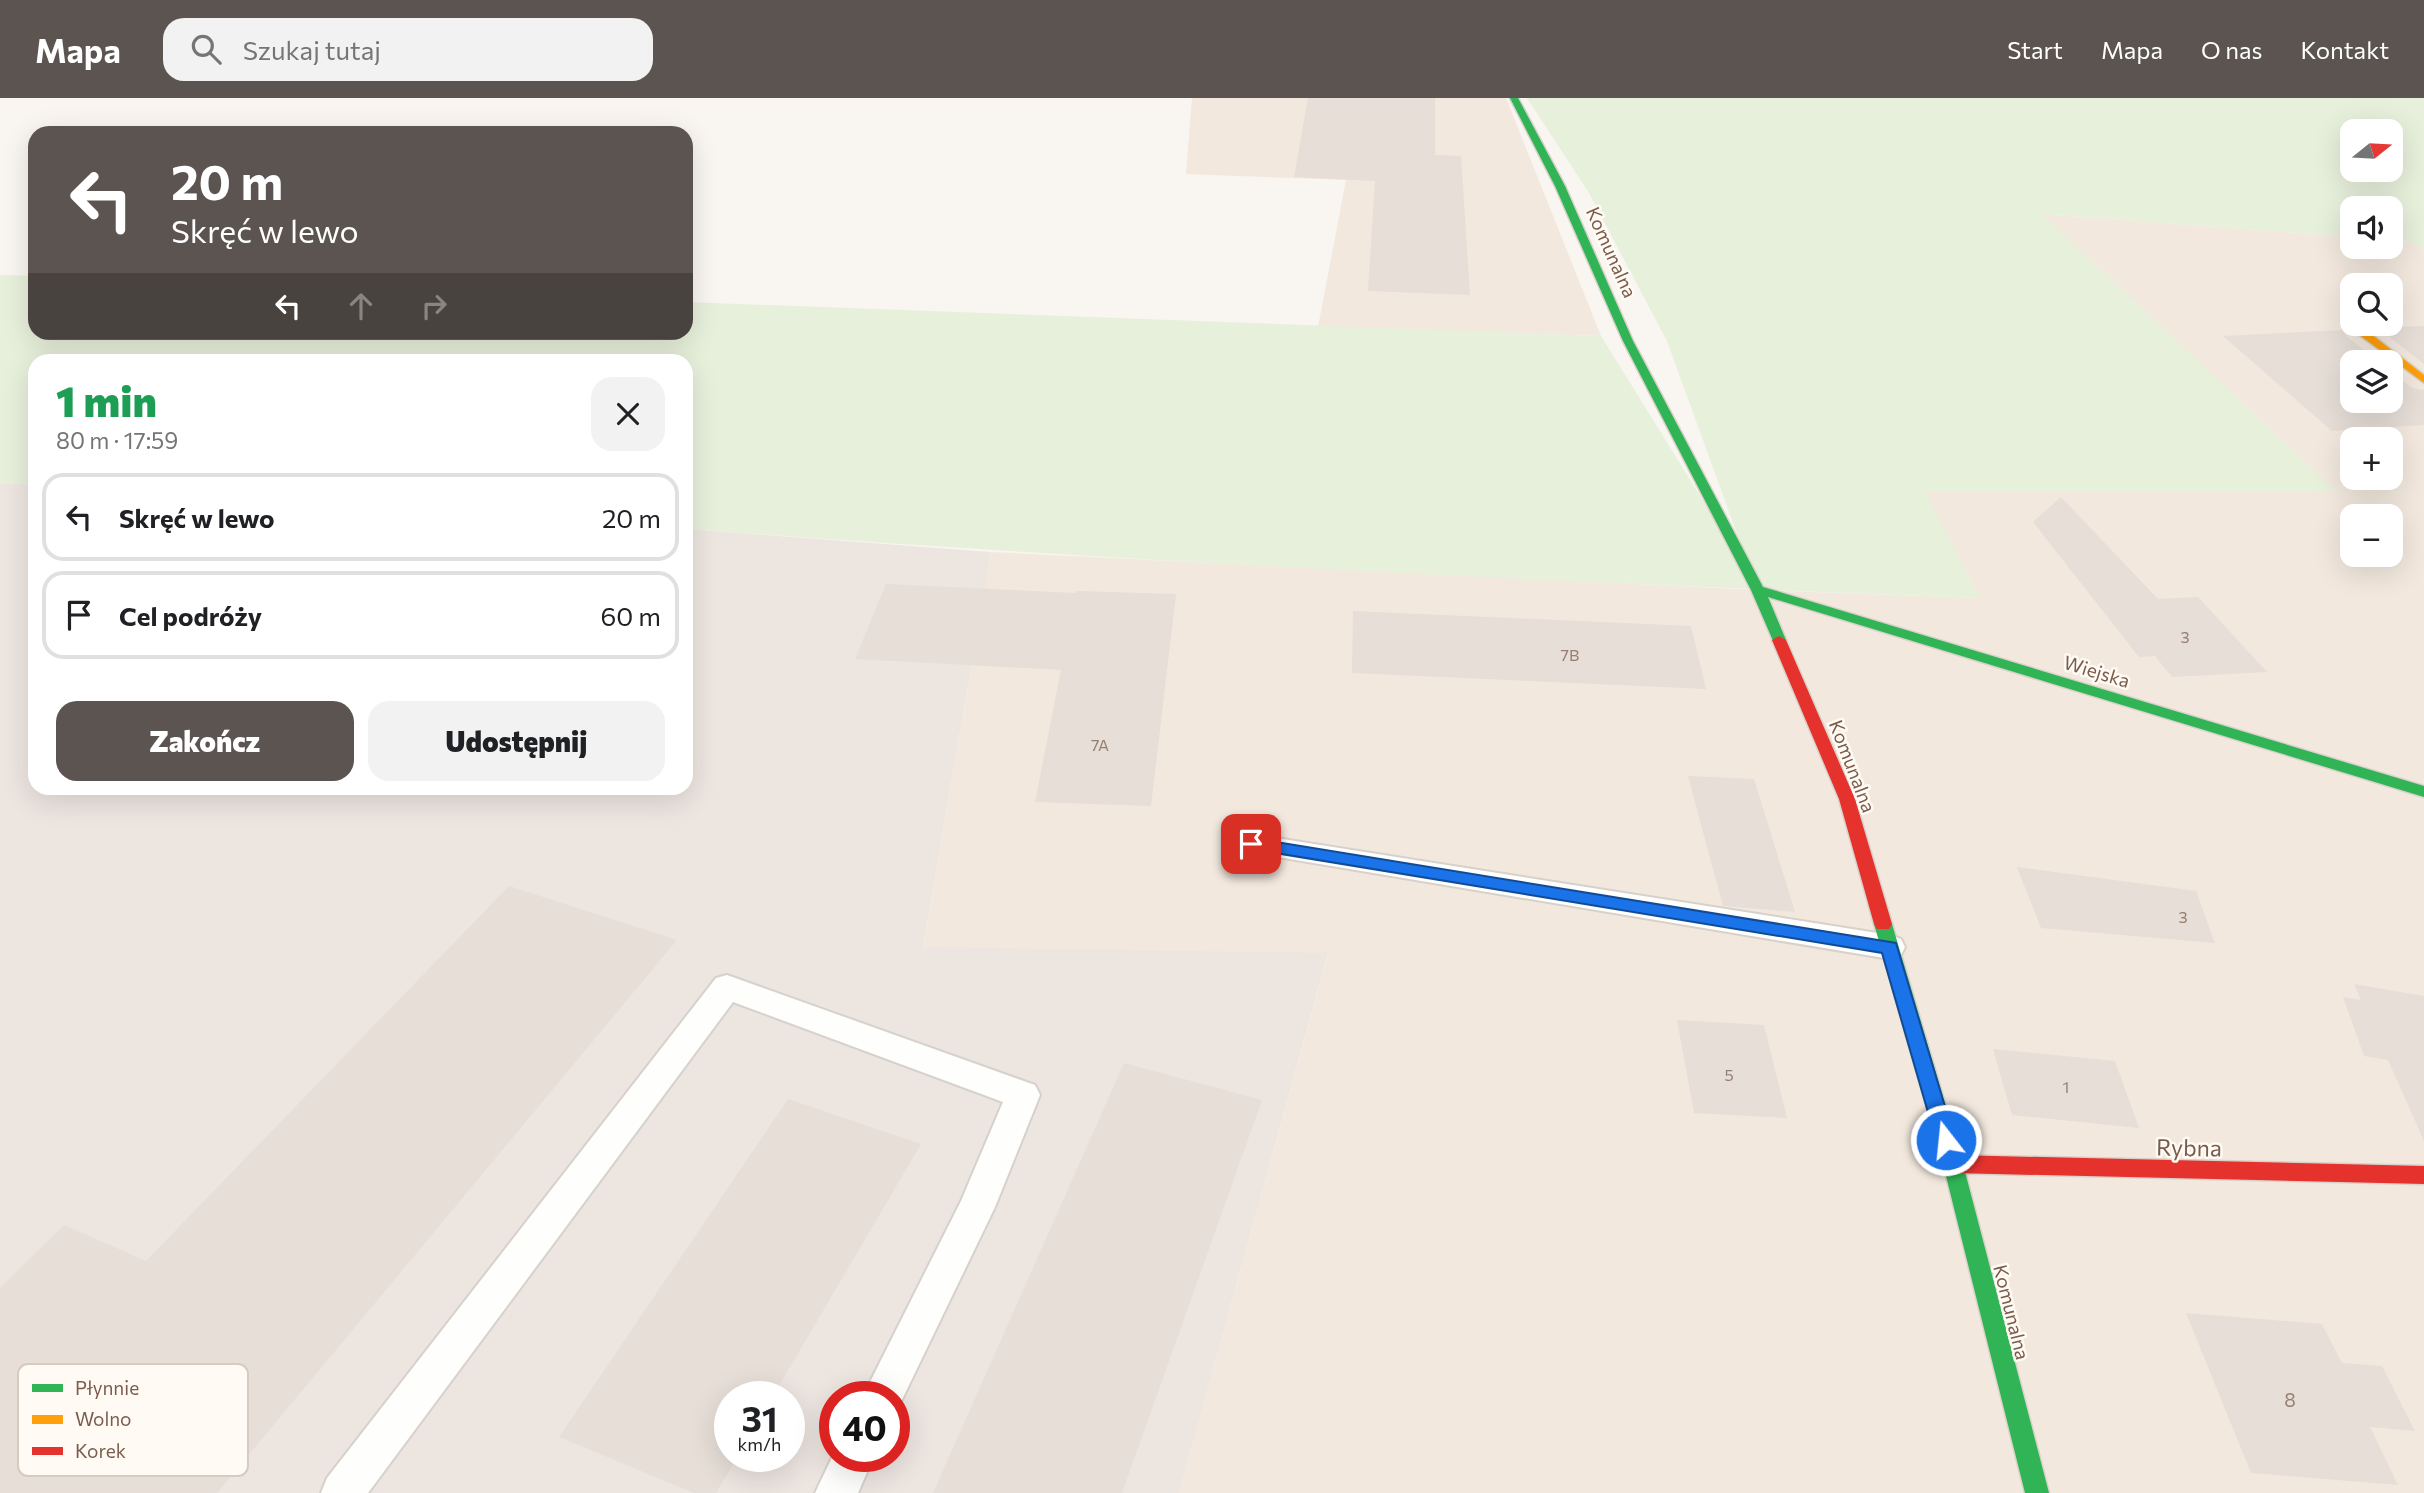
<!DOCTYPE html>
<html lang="pl">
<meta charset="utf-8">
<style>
:root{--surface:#fff;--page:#f2f2f2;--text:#202124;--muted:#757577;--line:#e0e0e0;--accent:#5c5450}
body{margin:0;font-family:Commissioner,sans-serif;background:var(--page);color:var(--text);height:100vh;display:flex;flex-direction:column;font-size:26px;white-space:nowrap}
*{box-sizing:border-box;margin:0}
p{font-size:23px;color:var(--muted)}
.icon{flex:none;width:38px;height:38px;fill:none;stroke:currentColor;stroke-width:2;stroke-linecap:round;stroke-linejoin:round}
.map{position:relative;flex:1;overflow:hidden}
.panel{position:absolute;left:28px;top:256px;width:665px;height:441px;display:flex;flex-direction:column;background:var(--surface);border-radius:21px;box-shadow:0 7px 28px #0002}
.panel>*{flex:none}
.banner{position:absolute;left:28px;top:28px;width:665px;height:214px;border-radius:21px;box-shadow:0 7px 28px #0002;background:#5c5450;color:#fff;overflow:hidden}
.needle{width:46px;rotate:72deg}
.fabs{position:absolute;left:2340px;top:21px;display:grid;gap:14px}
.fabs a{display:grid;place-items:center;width:63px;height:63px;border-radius:14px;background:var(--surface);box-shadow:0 7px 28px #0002;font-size:35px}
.speed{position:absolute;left:714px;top:1283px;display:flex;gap:14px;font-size:35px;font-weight:700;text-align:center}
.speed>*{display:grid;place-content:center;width:91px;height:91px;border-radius:50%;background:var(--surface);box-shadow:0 7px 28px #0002;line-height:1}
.speed small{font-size:18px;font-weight:400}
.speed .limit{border:10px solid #d22;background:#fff;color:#111}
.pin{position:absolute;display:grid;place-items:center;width:60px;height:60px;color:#fff;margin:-30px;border-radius:14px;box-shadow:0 4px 10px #0006}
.me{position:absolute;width:77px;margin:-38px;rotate:344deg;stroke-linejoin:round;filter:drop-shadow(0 0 5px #0008)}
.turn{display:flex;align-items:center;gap:24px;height:147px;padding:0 28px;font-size:32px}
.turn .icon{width:91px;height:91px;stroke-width:2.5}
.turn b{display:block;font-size:49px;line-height:60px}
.lanes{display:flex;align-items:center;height:66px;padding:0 28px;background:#0003;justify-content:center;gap:35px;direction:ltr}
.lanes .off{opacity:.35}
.round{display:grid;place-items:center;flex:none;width:74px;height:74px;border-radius:21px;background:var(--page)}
.overview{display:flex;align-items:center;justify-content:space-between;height:119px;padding:0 28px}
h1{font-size:42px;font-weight:800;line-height:52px;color:#1e9e55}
.primary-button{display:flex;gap:14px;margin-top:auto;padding:14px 28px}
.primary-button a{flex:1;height:80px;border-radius:21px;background:var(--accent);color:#fff;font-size:28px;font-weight:800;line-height:80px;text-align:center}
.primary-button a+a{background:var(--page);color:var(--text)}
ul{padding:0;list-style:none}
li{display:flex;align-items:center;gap:21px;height:88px;margin:0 14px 10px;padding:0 14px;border:4px solid var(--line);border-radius:21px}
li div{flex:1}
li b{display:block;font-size:26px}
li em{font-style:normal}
header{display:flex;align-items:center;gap:42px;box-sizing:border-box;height:98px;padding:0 35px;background:var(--accent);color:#fff}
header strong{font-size:33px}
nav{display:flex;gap:38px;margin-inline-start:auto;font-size:24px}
.search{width:490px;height:63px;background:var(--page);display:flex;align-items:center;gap:18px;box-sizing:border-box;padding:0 24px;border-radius:21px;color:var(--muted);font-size:26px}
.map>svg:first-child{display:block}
.residential{fill:#f2e8de;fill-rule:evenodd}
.industrial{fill:#ede5e0;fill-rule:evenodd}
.green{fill:#e7f0db;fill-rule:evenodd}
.building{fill:#e6ded7}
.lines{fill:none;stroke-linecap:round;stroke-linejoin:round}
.lane-casing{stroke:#d7d1cb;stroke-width:4}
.fast-casing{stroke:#d9d2cb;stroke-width:3}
.slow-casing{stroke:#d9d2cb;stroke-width:3}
.jam-casing{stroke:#d9d2cb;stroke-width:3}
.lane{fill:#fefefd;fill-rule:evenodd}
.fast{fill:#30b455;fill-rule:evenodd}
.slow{fill:#ff9f0a;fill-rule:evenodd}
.jam{fill:#e5322d;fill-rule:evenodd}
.route{fill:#1a73e8;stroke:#114b97;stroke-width:2}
.labels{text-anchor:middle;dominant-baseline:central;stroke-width:5;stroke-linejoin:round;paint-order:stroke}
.number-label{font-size:16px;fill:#977e72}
.street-label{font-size:19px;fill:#7a5c4d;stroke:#fffaf3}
.near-number-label{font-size:19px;fill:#977e72}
.near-street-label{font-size:23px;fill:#7a5c4d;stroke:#fffaf3}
.key{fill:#fffaf3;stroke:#d7cbc1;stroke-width:2}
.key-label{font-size:19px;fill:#7a5c4d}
</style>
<header>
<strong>Mapa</strong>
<div class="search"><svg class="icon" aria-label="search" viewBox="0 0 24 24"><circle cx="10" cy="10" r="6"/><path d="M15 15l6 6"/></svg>Szukaj tutaj</div>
<nav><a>Start</a><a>Mapa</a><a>O nas</a><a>Kontakt</a></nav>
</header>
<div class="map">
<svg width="2424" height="1395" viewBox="0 0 2424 1395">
<rect width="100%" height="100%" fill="#f9f5f0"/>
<path class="residential" d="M1192,0H1506L1601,238L1318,229L1346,82L1186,76Z
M2041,116L2352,139V149H2390L2391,142L2411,143L2424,152V1395H1179L1328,856L923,850L991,454L1758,492L1979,500L1924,394H2336ZM2352,187H2390V226H2352ZM2352,264H2390V303H2352ZM2352,341H2390V380H2352ZM2352,418H2390V457H2352Z"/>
<path class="industrial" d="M0,385L35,387V690H686V431L991,454L923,849L1328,855L1179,1395H0ZM730,1298H789V1358H730ZM835,1298H894V1358H835Z"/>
<path class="green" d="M1527,0H2424V152L2411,143L2391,142L2390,110H2352V139L2042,116L2337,394H1925L1980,500C1548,484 1117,463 686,431V262H35V387L0,385V177L35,178V234H686V204L1601,238L1756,488L1667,243L1589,95ZM2352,33H2390V72H2352Z"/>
<path class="building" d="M1308,0H1435V57L1461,58L1470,197L1368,193L1375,83L1294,79Z
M2424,228V266L2378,230Z
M2343,232L2347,239L2380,264H2352V303H2390V273L2412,290L2424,292V327L2332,333L2223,238Z
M2061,399L2158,501L2198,499L2267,574L2172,579L2155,558L2139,559L2033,424Z
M886,486L1076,495V493L1176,496L1151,708L1035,704L1061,572L855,561Z
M1353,513L1691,528L1706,591L1352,575Z
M1688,678L1754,681L1795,814L1723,808Z
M2017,769L2196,793L2215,845L2041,830Z
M509,788L677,842L217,1395H0V1190L64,1127L146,1163Z
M2354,886L2424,898V1043L2388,962L2364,958L2343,899L2361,902Z
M1677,922L1764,927L1787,1020L1694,1015Z
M1993,951L2115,963L2139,1030L2012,1017Z
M1124,965L1262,1002L1122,1395H933Z
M788,1001L921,1046L773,1298H730V1358H738L716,1395H694L559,1339Z
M2186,1215L2322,1226L2342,1265L2382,1268L2415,1333L2370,1329L2398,1387L2251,1375Z"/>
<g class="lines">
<defs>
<path id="lane" d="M1251,736L1890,837L1901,841L1905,849L1901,857L1890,861L1241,753L1237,746L1241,739Z
M727,877L1035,987L1040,997L995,1109L897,1312L894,1313V1298H863L961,1103L1003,1004L733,904L368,1395H321L327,1380L716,880Z
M835,1353V1358H874L858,1395H815Z"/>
<path id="fast" d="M1510,0H1518L1565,88L1633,243L1763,489L2424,688V699L1768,499L1786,542L1784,545H1774L1751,492L1623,243L1555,88Z
M1883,820L1889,821L1892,826L1963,1066L2049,1395H2025L1943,1066L1874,826L1877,821Z"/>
<path id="slow" d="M2354,229H2362L2424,277V285L2354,233Z"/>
<path id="jam" d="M1779,538L1786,542L1855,701L1892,826L1889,831H1877L1874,826L1839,701L1772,542Z
M1953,1057L2424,1068V1086L1953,1075L1946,1072L1943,1066L1946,1060Z"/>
</defs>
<use href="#lane" class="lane-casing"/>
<use href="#fast" class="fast-casing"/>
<use href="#slow" class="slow-casing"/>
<use href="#jam" class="jam-casing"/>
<use href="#lane" class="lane"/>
<use href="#fast" class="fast"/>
<use href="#slow" class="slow"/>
<use href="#jam" class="jam"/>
</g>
<path class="route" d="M1251,740L1896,845L1955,1042L1953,1048L1946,1050L1939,1048L1936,1042L1882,855L1245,750L1243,746Z"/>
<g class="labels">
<g class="number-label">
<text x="2185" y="538">3</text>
<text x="1570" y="556">7B</text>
<text x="1100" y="646">7A</text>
<text x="2183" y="818">3</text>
<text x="1729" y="976">5</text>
<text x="2066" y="988">1</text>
</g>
<g class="street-label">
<text transform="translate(1612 154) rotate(66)">Komunalna</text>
<text transform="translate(2097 573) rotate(17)">Wiejska</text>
<text transform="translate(1853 668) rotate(69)">Komunalna</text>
<text transform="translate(2012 1214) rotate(76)">Komunalna</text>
</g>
<g class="near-number-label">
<text x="2290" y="1301">8</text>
</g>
<g class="near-street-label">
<text transform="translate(2189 1049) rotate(1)">Rybna</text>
</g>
</g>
<rect x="18" y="1266" width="230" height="112" rx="10" class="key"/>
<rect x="32" y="1286" width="31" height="8" fill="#30b455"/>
<rect x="32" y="1317" width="31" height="9" fill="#ff9f0a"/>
<rect x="32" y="1349" width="31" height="8" fill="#e5322d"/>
<g class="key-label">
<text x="75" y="1297">Płynnie</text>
<text x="75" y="1328">Wolno</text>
<text x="75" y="1360">Korek</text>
</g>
</svg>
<div class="fabs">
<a><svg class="needle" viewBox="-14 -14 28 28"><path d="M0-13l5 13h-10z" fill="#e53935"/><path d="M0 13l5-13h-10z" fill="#757577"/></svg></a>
<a><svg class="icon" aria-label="sound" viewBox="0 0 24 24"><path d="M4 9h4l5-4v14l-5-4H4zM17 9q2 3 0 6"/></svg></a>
<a><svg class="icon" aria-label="search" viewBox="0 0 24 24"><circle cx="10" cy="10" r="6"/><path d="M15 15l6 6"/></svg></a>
<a><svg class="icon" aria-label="layers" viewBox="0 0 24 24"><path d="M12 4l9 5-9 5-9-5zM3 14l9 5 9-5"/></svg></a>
<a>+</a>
<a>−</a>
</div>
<div class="speed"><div>31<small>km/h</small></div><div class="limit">40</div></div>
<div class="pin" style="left:1251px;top:746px;background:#d93025"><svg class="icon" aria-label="arrive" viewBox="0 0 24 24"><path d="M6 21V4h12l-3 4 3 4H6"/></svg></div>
<svg class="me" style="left:1946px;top:1042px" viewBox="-20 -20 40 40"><circle r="17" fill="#1a73e8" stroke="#fff" stroke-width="3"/><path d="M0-11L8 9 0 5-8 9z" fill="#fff"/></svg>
<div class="banner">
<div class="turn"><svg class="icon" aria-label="left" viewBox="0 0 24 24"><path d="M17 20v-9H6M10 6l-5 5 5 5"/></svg><div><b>20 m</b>Skręć w lewo</div></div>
<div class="lanes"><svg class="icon" aria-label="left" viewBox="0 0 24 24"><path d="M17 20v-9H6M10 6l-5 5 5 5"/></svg><svg class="icon off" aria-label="ahead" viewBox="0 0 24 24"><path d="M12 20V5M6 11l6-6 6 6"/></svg><svg class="icon off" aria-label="right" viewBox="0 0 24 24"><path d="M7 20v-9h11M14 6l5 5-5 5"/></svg></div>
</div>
<section class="panel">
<div class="overview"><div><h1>1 min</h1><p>80 m · 17:59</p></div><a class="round"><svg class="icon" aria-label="close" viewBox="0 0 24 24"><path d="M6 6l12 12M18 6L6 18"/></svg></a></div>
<ul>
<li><svg class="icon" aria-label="left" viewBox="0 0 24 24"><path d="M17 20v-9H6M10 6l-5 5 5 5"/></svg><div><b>Skręć w lewo</b></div><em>20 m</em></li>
<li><svg class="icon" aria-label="arrive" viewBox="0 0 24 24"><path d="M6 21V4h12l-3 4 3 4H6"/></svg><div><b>Cel podróży</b></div><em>60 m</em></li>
</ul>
<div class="primary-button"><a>Zakończ</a><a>Udostępnij</a></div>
</section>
</div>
